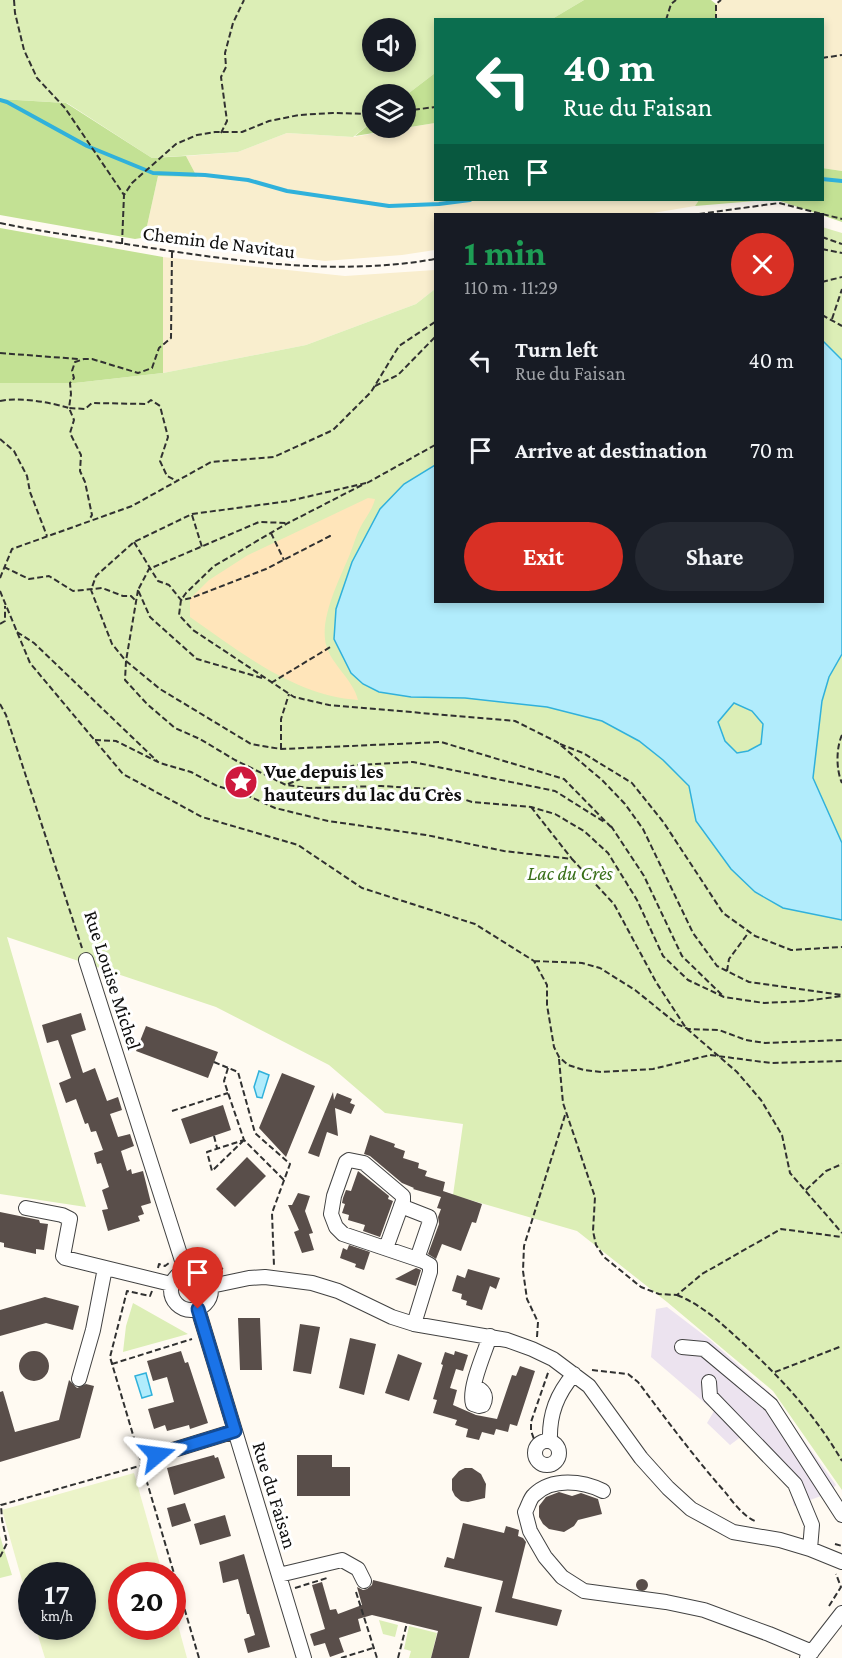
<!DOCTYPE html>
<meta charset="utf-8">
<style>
:root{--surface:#171b24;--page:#242831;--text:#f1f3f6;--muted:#9ea1a6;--accent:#d93025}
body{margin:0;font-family:"Crimson Pro",serif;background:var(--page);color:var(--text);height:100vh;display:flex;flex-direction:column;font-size:22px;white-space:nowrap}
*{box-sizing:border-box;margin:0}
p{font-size:20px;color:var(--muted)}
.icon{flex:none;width:33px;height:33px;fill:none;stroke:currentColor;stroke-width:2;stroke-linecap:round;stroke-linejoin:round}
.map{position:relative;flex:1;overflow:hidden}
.side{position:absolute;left:434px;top:213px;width:390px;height:390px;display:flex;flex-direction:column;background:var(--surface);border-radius:0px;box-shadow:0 3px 9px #0003}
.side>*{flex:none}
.hud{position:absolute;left:434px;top:18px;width:390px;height:183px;border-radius:0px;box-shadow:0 3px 9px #0003;background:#0b6e4f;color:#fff;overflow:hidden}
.fabs{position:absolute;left:362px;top:18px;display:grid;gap:12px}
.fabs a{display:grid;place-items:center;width:54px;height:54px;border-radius:50%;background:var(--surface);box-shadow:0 3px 9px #0003;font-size:30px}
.speed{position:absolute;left:18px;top:1562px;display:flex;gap:12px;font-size:30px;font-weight:700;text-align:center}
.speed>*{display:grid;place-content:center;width:78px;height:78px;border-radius:50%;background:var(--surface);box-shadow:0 3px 9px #0003;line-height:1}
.speed small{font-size:15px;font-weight:400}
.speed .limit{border:9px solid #d22;background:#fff;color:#111}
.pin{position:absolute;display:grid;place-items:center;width:51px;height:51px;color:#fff;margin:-62px -26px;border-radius:50% 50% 50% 0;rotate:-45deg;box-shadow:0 0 6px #0007}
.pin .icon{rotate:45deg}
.me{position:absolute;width:66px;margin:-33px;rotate:74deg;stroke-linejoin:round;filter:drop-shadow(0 0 4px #0008)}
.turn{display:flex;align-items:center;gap:21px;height:126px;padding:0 30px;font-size:27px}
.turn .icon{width:78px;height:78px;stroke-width:2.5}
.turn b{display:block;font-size:42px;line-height:51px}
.then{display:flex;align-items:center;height:57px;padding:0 30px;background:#0003;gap:12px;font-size:22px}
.round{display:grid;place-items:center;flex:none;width:63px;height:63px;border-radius:32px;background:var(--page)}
.head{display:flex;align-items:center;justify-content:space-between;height:102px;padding:0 30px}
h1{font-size:36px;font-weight:700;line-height:45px;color:#1e9e55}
.cta{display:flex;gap:12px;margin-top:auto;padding:12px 30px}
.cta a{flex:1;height:69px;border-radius:36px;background:var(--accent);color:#fff;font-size:24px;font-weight:700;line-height:69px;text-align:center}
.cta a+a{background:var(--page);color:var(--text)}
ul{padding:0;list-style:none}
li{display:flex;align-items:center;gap:18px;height:90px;padding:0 30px}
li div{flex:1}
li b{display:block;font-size:22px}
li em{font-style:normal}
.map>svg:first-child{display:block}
.industrial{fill:#ece3ef}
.farmland{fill:#f9eece}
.green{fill:#dceeb6;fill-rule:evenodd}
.forest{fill:#c3e194}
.sand{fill:#ffe5ba}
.pitch{fill:#ecf4c9}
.water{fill:#b1ecfc;stroke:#30b1db;stroke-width:1.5;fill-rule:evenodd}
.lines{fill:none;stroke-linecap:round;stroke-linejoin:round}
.stream{stroke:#30b1db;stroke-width:4}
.building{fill:#594e4a}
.minor-casing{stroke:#424242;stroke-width:16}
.path{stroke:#313131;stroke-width:2;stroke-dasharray:6 3;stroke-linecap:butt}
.minor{stroke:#fff;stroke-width:14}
.route-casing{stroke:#114b97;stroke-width:15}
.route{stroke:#1a73e8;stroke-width:10}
.labels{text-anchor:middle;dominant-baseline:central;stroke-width:6;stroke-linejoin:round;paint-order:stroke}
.street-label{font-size:20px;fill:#0f0f0f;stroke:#fff}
.poi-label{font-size:20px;font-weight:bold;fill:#0f0f0f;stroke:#fff;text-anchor:start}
.park-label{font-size:20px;font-style:italic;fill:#386f18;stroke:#fff}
</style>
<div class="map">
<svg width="842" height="1658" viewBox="0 0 842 1658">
<rect width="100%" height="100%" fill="#fffaf2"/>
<path class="industrial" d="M667,1307L709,1339L769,1392L836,1485L829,1493L794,1506L789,1486L742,1436L730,1445L707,1423L714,1411L651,1357L656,1309Z"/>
<path class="farmland" d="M721,0H842V171L822,168V20L716,19V4Z
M435,123V200H699L695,206L647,214H435V250L402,255L325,261L141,238L147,226L158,176L197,177L186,156L238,152L287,133L353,137Z
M163,257L345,276L435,270V289L416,304L306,345L163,373Z"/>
<path class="green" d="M0,0H584L552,19L435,20V73L405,96V94H372V122L353,137L287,133L238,152L152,158L67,103L0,99ZM372,28H405V62H372Z
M822,227L842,233V1490L773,1391L667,1302L577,1231L453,1195L463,1124L385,1113L329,1065L216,1007L7,937L86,1207L0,1194V383H75L163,373L306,345L416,304L435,289V602H822Z
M133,1303L188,1334L123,1352L126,1326Z
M0,1536L12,1575L0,1578Z
M379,1620L398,1625L395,1637L383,1634Z
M409,1626L437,1633L431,1658H409L411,1651L404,1649Z"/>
<path class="forest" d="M584,0H711L716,4V19H552Z
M435,73V123L355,136L372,122V128H405V96Z
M0,99L66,103L152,158L186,156L197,177L158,176L147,226L141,238L135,239L0,215Z
M822,168L842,171V222L777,200H822Z
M699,200H766L695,206Z
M0,228L163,257V373L75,383H0Z"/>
<path class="sand" d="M368,498L375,499C372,511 365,518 360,528C356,536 353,546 350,554C340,578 322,613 325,639C327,662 353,678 358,700C295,696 240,652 190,617V599L209,580L248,555Z"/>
<path class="pitch" d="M134,1473L163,1575H122V1626H172L173,1607L187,1658H45L35,1626H82V1575H32L31,1612L2,1510Z"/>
<path class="water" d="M822,340L842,360V654L829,677L822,701L813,778L842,843V920L783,908L755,892L731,869L696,821L689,786L663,760L639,741L602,721L547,707L465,698L411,697L379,692L363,684L351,673L334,639L336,609L352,562L380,509L404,484L435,465V602H822ZM734,703L752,711L763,724L761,744L748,751L737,753L725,741L718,722Z
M259,1071L269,1075L262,1098L257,1097L254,1087Z
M146,1373L152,1395L142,1398L135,1376Z"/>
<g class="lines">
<path class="stream" d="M0,100L7,102L87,146L153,173L205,175L248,180L287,191L389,206L439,204L470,200
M822,179L842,181"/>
</g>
<path class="building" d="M81,1013L86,1030L71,1035L83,1073L95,1068L107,1101L118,1097L122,1110L110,1114L118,1137L130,1134L134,1146L121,1151L127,1171L131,1169L132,1174L143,1171L151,1203L141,1206L144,1214L138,1216L140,1221L108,1231L102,1210L108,1209L102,1190L109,1187L101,1163L97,1164L94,1153L103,1150L96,1131L91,1132L88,1123L85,1124L76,1099L66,1103L59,1083L71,1078L58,1040L47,1043L42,1025Z
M146,1026L218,1052L208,1078L136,1051Z
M282,1073L315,1086L286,1157L259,1128Z
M333,1092L334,1100L337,1093L352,1099L350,1103L355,1105L351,1114L335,1108L338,1136L327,1132L319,1157L308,1153Z
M223,1105L231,1130L190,1144L181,1119Z
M370,1135L395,1144L394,1147L405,1151L403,1158L419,1163L418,1168L427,1171L425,1176L445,1182L443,1191L482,1204L476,1223L472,1222L461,1251L442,1244L436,1259L428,1254L439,1224L438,1217L441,1209L437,1208L441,1197L413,1189L414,1188L402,1183L370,1156L364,1154Z
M247,1157L266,1176L235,1207L216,1189Z
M358,1171L389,1196L388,1199L393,1201L380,1237L363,1231L365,1225L348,1220L349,1215L342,1213L345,1204L342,1203L343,1198L346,1190L351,1191Z
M298,1193L310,1196L305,1211L313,1233L309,1234L314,1250L302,1253L294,1232L299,1230L288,1205H292Z
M0,1212L39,1220L40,1223L48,1224L44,1250L36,1249V1254L4,1247V1243L0,1242Z
M349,1245L370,1252L364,1270L355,1267L356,1264L340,1258L343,1248L347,1250Z
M416,1268L421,1270L416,1286L395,1279Z
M468,1269L500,1278L496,1289L490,1286L482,1310L466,1305L467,1301L461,1299L462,1294L452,1291L457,1275L465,1278Z
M45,1297L79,1306L73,1330L46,1323L0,1336V1310Z
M238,1318H260L262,1370H240Z
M300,1324L320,1327L311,1374L293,1371Z
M350,1338L376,1344L364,1395L339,1388Z
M19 1366a15 15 0 1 1 30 0a15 15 0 1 1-30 0Z
M181,1351L185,1363L188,1362L208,1423L190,1429L189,1425L167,1431L165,1425L154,1429L148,1409L174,1402L167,1377L153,1381L147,1361Z
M455,1351L468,1355L463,1371L456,1369L450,1388L457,1390L453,1405L476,1415L497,1419L512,1375L516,1376L520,1366L535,1371L517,1426L510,1424L508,1432L496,1429L494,1435L482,1432L479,1440L466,1437L468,1429L455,1425L457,1420L433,1413L437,1400L433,1399L443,1365L441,1364L445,1352L454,1355Z
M398,1354L422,1363L409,1401L385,1393Z
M69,1380L77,1388L86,1384L94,1386L80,1438L0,1462V1392L3,1391L15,1432L59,1420Z
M214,1455L215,1458L218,1457L225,1478L174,1495L167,1468Z
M297,1455H332V1467H350V1496H297Z
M465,1468H472L481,1474L486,1484L485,1498L468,1502L461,1501L455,1496L452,1490V1479L459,1471Z
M559,1492L572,1496L581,1493L598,1499L602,1514L578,1520L574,1526L564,1532L549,1529L543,1524L539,1517V1506L546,1497Z
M185,1503L191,1521L172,1527L167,1508Z
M225,1515L231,1536L200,1545L194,1524Z
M463,1523L504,1533L506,1526L519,1530L518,1536L523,1538L526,1542L512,1598L562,1610L557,1626L495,1612L503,1581L444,1567L447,1557L454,1559Z
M244,1554L270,1647L248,1653L244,1639L255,1635L249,1614H247L238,1579L223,1583L219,1562Z
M636 1585a6 6 0 1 1 12 0a6 6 0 1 1-12 0Z
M373,1580L482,1607L469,1658H431L438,1631L372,1615L358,1619L361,1631L339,1638L344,1652L330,1657L325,1643L314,1646L310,1634L325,1629L312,1585L322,1582L330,1610L336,1609L338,1614L362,1605L357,1587L363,1590L367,1589L372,1585Z"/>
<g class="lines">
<defs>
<path id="minor" d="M86,960L185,1270
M401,1206L429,1217L430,1221L417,1259
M26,1208L62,1215L70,1219L63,1256L65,1258L171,1284
M386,1248L403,1201V1196L364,1163L349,1160L346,1162L334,1196L331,1214L336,1227L343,1234L423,1261L430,1265V1272L414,1324
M171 1290a20 20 0 1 1 40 0a20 20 0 1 1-40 0Z
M211,1286L249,1278L265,1277L312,1283L338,1291L392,1317L414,1324L507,1340L532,1349L553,1359L589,1386L641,1458L668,1488L691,1509L733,1532L780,1540L810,1549L842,1562
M198,1309L304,1658
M682,1347L704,1349L771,1405L842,1515
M79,1379L93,1330L105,1268
M709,1382L710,1396L795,1484L812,1525L810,1549
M474,1386C483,1390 488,1395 483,1405L479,1406L473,1404C468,1389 485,1352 490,1336
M550,1441C549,1414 557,1394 574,1374
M535 1453a12 12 0 1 1 24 0a12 12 0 1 1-24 0Z
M157,1455L235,1431
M603,1491C583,1481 552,1477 534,1495C530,1498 528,1507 525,1512L530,1531L545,1557L562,1577L584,1591L666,1602L704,1610L769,1634L812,1652
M279,1575L342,1560L358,1569L364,1581
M807,1658L842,1613"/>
</defs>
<use href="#minor" class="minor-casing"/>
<path class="path" d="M14,0L15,13L24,50L37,78L65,108L124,195
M666,20L671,4L676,0
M716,20V4L721,0
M822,58L842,55
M405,111L435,107
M221,133L227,121L221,77L226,67L225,53L233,23L244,0
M699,214L779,203L842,219
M0,223C42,232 84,237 126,244C227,260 334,277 435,259
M822,237L842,244
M122,244L124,195L132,183L176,144L197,135L215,132H242L269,121L299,115L333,113L372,114
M822,249L842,253
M172,252L171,338L159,348L152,368L138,373L92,359H84L75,362L72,371L74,378L70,383L71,394L69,408L85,409L92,403L146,404L151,400L160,406L168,437L160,461L167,476L177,481
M822,282L842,277
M822,315L842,326
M832,319L842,289
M0,353L78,359
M375,386L398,375L435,337
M0,401C20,397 49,402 69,408L74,420L70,433L81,455L80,471L85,482L92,515L89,520
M0,439L14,451L27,476L30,492L47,536
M366,483L289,501L192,514L134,542L96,576L91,590L112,644L126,661L125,680L147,704L175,728L200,739L235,760L286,785L309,788L381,786L432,789L472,802L531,807L555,814L584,831L608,853L637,900L663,956L688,980L724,997L764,1003L805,1001L842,996
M367,483L435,445
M362,485L288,523L214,566L186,593L181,600L179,615L193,630L294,697L329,705L515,721L557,742L602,780L625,804L643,829L693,933L717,966L749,982L842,995
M192,515L202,547
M271,533L284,560
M134,542L158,581L169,585L181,600L191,598L266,569L330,536L327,535
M4,567L29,579L49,576L73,591L102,588L123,596H131L135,600
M0,578L12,549L132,506L211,462L274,457L333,430L371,392L399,346L435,322
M138,590L126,661L160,689L251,744L281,749L441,742L564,779L611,827
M0,591L30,663L123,774L202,817L298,845L362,888L475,924L534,961L547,985V1005L554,1047L559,1057L568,1065L584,1070L601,1072L653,1069L710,1055L771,1063L842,1061
M0,624L5,621V606
M17,632L34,643L158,762
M262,678L197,659L150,617L138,590L149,569L259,522L288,523
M271,683L332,646
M0,704L6,715L82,948
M842,735C836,748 836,770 842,783
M95,740L116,741L160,763L191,772L217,786L242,793L275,808L328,821L426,835L504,851L572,859L614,904L656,982L686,1028L737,1072L761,1100L782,1135L790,1173L842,1233
M560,744L583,753L632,783L664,823L723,913L755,936L791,950L842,947
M281,749V719L289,694
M288,784L313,774L357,765L413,762L555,791L606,823
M531,807L572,859
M611,826L644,876L682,956L722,995
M534,961L582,963L600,968L635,990L677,1024L688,1029L719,1030L746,1040L765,1043L842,1040
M727,971L729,959L749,932
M559,1059L563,1103L595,1197L593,1231L596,1245L604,1257L641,1287L659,1294L677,1295L702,1274L781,1229L842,1237
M214,1062L238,1072L255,1133L290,1164L272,1213L274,1266
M228,1068L224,1081L244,1140L284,1180
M172,1111L228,1093
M214,1136L217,1148
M244,1140L212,1171L207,1152Z
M806,1190L826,1171L842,1164
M194,1256L223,1269
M158,1268L159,1264L165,1266L169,1263
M152,1291L150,1296L127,1291L110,1357L199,1658
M677,1295C704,1306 722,1324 744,1344C782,1379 816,1416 842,1461
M537,1337L538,1322L527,1299L523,1271L524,1246L566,1112
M112,1364L192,1339
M592,1370L628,1374L638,1382C666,1419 694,1457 725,1492C733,1502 743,1516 755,1521
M775,1372L842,1346
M537,1447L531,1431V1422L549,1370
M835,1544L842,1546
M0,1557L7,1543L2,1520L1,1505L143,1465
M295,1588L327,1578
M356,1592L377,1658
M829,1606L841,1587L836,1574
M341,1658L373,1648
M398,1658L407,1623"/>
<use href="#minor" class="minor"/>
</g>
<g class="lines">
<defs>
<path id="route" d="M157,1455L235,1431L198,1309"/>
</defs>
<use href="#route" class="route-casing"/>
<use href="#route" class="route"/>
</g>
<defs>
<symbol id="sight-disc" viewBox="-11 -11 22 22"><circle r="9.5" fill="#ce183d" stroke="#fff"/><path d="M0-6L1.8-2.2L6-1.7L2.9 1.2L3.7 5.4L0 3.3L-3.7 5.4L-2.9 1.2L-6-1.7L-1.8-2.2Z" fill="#fff"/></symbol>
</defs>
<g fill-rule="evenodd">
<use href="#sight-disc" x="222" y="763" width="38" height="38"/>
</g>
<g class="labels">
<g class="street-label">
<text transform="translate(219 242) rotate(7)">Chemin de Navitau</text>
<text transform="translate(113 980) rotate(72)">Rue Louise Michel</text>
<text transform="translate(275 1495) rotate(73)">Rue du Faisan</text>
</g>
<g class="poi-label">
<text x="264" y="771">Vue depuis les<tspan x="264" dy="23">hauteurs du lac du Crès</tspan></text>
</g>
<g class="park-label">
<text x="570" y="873">Lac du Crès</text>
</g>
</g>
</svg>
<div class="fabs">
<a><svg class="icon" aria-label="sound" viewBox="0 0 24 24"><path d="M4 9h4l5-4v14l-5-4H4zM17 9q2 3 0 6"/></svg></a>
<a><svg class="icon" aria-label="layers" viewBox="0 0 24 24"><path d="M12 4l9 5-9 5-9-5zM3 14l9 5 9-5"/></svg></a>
</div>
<div class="speed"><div>17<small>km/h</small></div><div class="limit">20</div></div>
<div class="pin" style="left:198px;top:1309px;background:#d93025"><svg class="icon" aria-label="arrive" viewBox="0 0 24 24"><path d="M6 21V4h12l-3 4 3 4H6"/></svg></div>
<svg class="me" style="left:157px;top:1455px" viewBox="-20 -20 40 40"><path d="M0-17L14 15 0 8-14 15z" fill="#1a73e8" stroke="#fff" stroke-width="4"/></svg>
<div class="hud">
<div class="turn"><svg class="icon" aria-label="left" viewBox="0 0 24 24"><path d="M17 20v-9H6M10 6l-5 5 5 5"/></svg><div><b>40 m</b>Rue du Faisan</div></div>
<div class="then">Then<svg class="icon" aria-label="arrive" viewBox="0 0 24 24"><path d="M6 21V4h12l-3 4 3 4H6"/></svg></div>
</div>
<section class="side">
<div class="head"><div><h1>1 min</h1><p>110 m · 11:29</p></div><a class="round" style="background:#d93025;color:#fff"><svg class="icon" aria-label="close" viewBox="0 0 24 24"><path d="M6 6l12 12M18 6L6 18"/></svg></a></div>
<ul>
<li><svg class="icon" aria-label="left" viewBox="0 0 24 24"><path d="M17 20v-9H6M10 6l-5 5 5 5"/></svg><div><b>Turn left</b><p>Rue du Faisan</p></div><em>40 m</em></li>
<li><svg class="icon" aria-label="arrive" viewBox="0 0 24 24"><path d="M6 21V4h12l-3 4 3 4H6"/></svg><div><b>Arrive at destination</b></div><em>70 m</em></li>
</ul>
<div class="cta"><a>Exit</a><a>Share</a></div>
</section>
</div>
